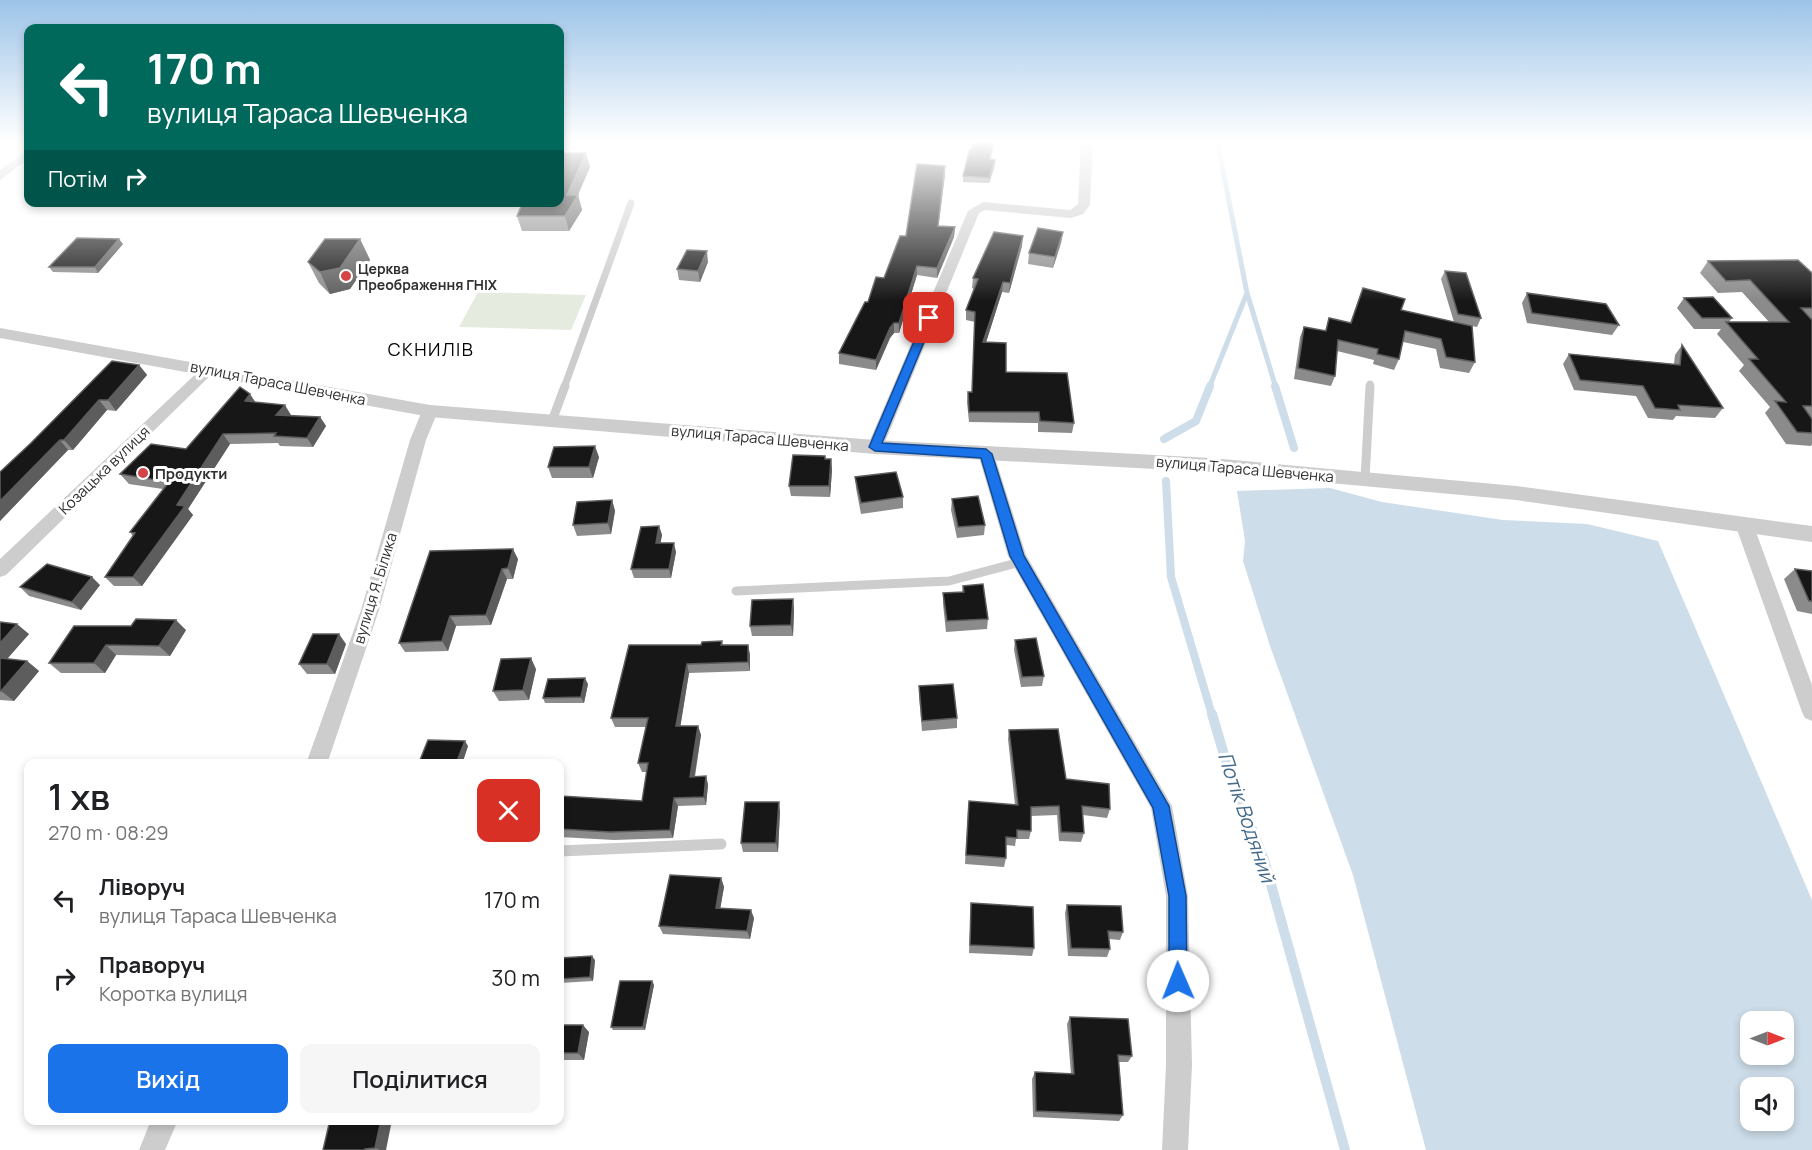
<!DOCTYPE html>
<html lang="uk">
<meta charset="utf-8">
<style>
:root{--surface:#fff;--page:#f6f6f6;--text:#202124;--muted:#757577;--accent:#1a73e8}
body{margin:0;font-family:Manrope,sans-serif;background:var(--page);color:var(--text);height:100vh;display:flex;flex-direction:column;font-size:22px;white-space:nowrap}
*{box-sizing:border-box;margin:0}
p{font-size:20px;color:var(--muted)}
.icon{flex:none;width:33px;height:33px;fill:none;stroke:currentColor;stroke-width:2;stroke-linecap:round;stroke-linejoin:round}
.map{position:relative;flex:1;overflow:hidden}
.panel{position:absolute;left:24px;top:759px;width:540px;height:366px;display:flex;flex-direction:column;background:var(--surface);border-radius:12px;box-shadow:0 3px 9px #0003}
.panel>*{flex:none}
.hud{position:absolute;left:24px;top:24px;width:540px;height:183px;border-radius:12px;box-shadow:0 3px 9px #0003;background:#00695c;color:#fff;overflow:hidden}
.needle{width:39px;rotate:90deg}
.tools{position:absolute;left:1740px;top:1011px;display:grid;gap:12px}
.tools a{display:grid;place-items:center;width:54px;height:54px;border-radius:12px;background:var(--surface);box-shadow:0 3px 9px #0003;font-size:30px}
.pin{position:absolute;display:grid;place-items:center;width:51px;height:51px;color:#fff;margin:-26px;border-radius:12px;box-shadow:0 3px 9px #0006}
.me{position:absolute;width:66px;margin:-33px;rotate:359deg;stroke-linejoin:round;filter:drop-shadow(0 0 4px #0008)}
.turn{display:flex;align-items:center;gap:21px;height:126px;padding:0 24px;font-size:27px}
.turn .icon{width:78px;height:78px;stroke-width:2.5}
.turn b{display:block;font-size:42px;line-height:51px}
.then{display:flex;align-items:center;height:57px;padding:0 24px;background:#0003;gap:12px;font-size:22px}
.round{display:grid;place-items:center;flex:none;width:63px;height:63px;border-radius:12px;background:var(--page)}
.summary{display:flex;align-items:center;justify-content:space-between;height:102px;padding:0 24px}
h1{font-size:36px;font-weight:600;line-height:45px}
.button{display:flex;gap:12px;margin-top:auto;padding:12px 24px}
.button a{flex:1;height:69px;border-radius:12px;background:var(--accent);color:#fff;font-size:24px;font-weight:600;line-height:69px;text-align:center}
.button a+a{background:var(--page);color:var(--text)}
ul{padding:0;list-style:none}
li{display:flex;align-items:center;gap:18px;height:78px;padding:0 24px}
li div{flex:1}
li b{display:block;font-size:22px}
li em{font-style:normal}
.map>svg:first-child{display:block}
.green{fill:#e5ebdf}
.water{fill:#cddde9;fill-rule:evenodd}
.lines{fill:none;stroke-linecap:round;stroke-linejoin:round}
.stream-far2{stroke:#cddde9;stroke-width:5}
.stream-far1{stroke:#cddde9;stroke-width:8}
.stream{stroke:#cddde9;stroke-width:10}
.service-far2{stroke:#cdcdcd;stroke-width:7}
.service-far1{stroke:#cdcdcd;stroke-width:9}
.service{stroke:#cdcdcd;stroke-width:11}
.minor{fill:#cdcdcd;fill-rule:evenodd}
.tertiary{fill:#cdcdcd;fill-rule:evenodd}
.wall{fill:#8b8b8b}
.shaded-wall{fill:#5d5d5d}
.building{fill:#171717;stroke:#5d5d5d;stroke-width:1.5}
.route{fill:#1a73e8;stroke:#114b97;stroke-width:1.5}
.poi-dot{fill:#d44446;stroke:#fff;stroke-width:2}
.labels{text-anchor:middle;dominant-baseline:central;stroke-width:6;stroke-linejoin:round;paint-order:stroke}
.far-poi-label{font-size:14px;font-weight:bold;fill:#303030;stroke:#fff;text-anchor:start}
.street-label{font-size:15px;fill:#303030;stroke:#fff}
.poi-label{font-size:15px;font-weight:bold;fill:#303030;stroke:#fff;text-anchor:start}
.quarter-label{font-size:18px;letter-spacing:1.5px;fill:#000;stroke:#fff}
.near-water-label{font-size:20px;font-style:italic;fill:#456b8a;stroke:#fff}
</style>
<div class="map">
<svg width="1812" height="1150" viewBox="0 0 1812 1150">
<rect width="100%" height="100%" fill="#fff"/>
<path class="green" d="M478,292L586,295L571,330L459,327Z"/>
<path class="water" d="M1330,488L1382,502L1503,520L1587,524L1658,541L1812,900V1150H1426L1353,875L1270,646L1243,561L1245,541L1237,491ZM1750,1022H1784V1054H1750ZM1750,1088H1784V1120H1750Z"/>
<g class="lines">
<path class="stream-far2" d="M1217,140L1247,293L1276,388
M1209,388L1247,293"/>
<path class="stream-far1" d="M1275,386L1294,448
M1164,439L1196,421L1210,386
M1166,481L1171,577L1212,715"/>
<path class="stream" d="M1212,714L1225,758L1265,863L1345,1150"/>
<path class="service-far2" d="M564,388L631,203
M1370,388V384"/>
<path class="service-far1" d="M552,421L565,386
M1365,479L1370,386
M736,591L949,581L1020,562"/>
<path class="service" d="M560,851L721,844"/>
<path class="minor" d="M1081,140H1093L1090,205L1083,214L1071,218L985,210L979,213L883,447L881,451H869L867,447L968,211L983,202L1070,210L1078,204Z
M1328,140H1340L1341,143L1335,146L1331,145Z
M28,151V159L0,180V170Z
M209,364L214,366L216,369L214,372L6,575L0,577V559L204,366Z
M430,406L438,411L426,440L379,610L327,764H306L361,610L410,440L422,411Z
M986,448L992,450L994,454L1026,555L1172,806L1188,896L1192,1065L1188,1150H1162L1166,1065V896L1151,808L1008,556L978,454L980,450Z
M1744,518L1750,520L1753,524L1812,685V721L1805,718L1802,712L1735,524L1738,520Z
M151,1120H178L165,1150H139Z"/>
<path class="tertiary" d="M0,328L430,405L875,440L1211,458L1516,486L1812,526V542L1516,500L1211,472L875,454L430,417L0,338Z"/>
</g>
<path class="wall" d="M974,140H995L990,159L995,165L989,183L963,182V176Z
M590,167L578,195L582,210L569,231H522L517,216Z
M945,175L938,226L955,227L954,237L937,278L917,275L899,333H894L890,338L876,370L839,364V353L868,302L884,278L906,236Z
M1063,232L1061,243L1053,268L1028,264L1029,253Z
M360,239L370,260L350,289L330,294L319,283L308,262Z
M123,244L98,273L53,272L49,267Z
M1022,246L1009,293L1002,292L986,342L1006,372L1074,423L1072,433L1038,432V423L969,422L967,402L968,392H972L975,322L966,320V310L974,289L972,288L973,278Z
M1708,261L1812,273V444L1811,446L1786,444L1765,413L1770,407L1739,371L1744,365L1717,334L1721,329H1694L1677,308L1684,298L1732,318L1729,322H1769L1742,292L1718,293L1700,273Z
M708,262L700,282L679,280L677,269Z
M1445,271L1481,318L1477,327L1472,326L1475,362L1469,373L1440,368L1436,349L1403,342L1399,359L1394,370L1373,364L1374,360L1337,351L1335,376L1331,386L1294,379L1300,337L1304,327L1325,331L1329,318L1350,323L1363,288L1401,310L1454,322L1441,279Z
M1527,293L1619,325L1612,335L1527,323L1522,303Z
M1682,345L1723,408L1715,418L1676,416L1673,420L1648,418L1636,396L1574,390L1563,364L1569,354L1674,364L1675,355Z
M139,365L147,375L116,411L107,410L73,450H68L0,521V472Z
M255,402L291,415L290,416L320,417L326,426L313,447L280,446L278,443L230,444L188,509L193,515L142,586H114L105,577L133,536L130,532L163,489L129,484L120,474L186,449Z
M599,457L593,478H552L548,467Z
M825,459H831L832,470L830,497L791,496L789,486Z
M855,477L903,497V508L861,514L856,488Z
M952,499L985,525L984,535L957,538L951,510Z
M612,500L615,511L611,534L577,536L573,525Z
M659,526L662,535L660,543L676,552L671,578H634L631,569Z
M430,551L518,559L513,579H507L491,625L456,626L448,651L405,652L399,643Z
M1795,569L1812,571V614L1797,611L1784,579Z
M100,585L81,610L29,596L20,587Z
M963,586L988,619L987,629L946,632L943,604V593L962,592Z
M793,599L794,610L793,636H752L750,626Z
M0,622L29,634L7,659L27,661L39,671L14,701L0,700Z
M74,626L186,630L170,656L116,655L105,673H61L49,663Z
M1015,640L1044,676L1042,686L1021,687L1014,650Z
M722,641L723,645H748L750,655V671L689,673L680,726H698L701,735L695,777L706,776L708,785L706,805L678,806L673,838L614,840L560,837V801H642L647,772H642L638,763L646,727H615L611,718L701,645Z
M346,644L335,674H307L299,664Z
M536,669L529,700L499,701L493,691Z
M588,684L584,703H545L543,698Z
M919,686L957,718V728L922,731L919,696Z
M1009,730L1066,779L1110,809L1107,818L1083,815L1084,833L1081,842L1059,841L1057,815L1031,816V831L1029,839H1016L1015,846L1006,845V858L1004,867L965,864L968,810L1015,805L1008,739Z
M468,746L462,764H423L420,760Z
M780,811L778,852H743L741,843Z
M721,878L724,887L720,908L754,918L750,939L663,934L659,926Z
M971,903L1034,948L1032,956L969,953Z
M1067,905L1123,932L1120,940L1109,939L1110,949L1107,957L1068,956L1065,913Z
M560,958L595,960L593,981L560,983Z
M652,981L654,985L645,1030H613L611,1027Z
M1070,1017L1132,1056L1128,1062H1119L1123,1115L1119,1121L1033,1117L1032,1079L1035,1072L1071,1074L1067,1024Z
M560,1025L589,1032L584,1060H560Z
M330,1120L386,1150H323Z
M401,1120H432L408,1125Z"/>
<path class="shaded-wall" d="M586,153L590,167L576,199L578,195L582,210L569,231L565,216L567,195Z
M995,160V165L989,183V178Z
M945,166V175L937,236L938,226Z
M955,227L954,237L937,278V268Z
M1063,232L1061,243L1053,268L1055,257Z
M1023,236L1022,246L1009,293L1010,283Z
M119,239L123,244L98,273L95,267Z
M360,239L370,260L350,289L330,294L320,272Z
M707,251L708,262L700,282L698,271Z
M917,266V275L899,333V323Z
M1003,282L1002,292L983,352V342Z
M894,323V333L890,338L876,370V360L890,328Z
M139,365L147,375L116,411L108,400Z
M250,394L256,403L245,401Z
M99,400L107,410L73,450L64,440Z
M285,405L291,415L282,425L276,415Z
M320,417L326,426L313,447L307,438Z
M223,434L230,444L188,509L193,515L142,586L133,577L177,505Z
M60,440L68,450L0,521V501Z
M595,446L599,457L593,478L589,467Z
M831,459L832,470L830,497L829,486Z
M612,500L615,511L611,534L608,523Z
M659,526L662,535L659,552L656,543Z
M674,543L676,552L671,578L669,569Z
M513,549L518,559L513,579L508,568Z
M502,569L507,579L491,625L486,615Z
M92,577L100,585L81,610L72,602Z
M793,599L794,610L793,636L791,625Z
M450,616L456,626L448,651L442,641Z
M176,620L186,630L170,656L159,646Z
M17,624L29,634L0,667V643Z
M339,634L346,644L335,674L327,664Z
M106,645L116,655L105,673L94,663Z
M748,645L750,655V671L748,662Z
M531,658L536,669L529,700L523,690Z
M27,661L39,671L14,701L1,691Z
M687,664L689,673L679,735L676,726Z
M585,678L588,684L584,703L581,697Z
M698,726L701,735L693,785L690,777Z
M465,741L468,746L462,764H459L457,761Z
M706,776L708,785L706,805L704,797Z
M674,798L678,806L673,838L670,830Z
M779,802L780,811L778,852L776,843Z
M721,878L724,887L719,916L716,908Z
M751,910L754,918L750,939L747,931Z
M592,956L595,960L593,981L590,977Z
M652,981L654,985L645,1030L643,1027Z
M583,1025L589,1032L584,1060L578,1053Z
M381,1120H392L386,1150H380L375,1148Z"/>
<path class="building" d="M974,140H994L990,159L995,160L989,178L963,176L970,148L972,149Z
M560,153H586L567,195H578L565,216H517L523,202H560Z
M917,164L945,166L938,226L955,227L937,268L917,266L899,323H894L890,328L876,360L839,353L865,302H868L876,277L884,278L900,236H906Z
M1038,228L1063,232L1055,257L1029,253Z
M994,232L1023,236L1010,283L1003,282L983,342L1006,343V372L1067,373L1074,423L1040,421L1039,412H969L968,392H972L975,312L966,310L978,279L973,278Z
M77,238L119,239L95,267H49Z
M325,239H360L340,268L320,272L308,262Z
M687,250L707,251L698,271L677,269Z
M1798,260L1812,273V308H1801L1812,320V406H1803L1812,419V433L1797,432L1775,401L1786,402L1749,359H1758L1726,322H1789L1750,280L1726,281L1708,261Z
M1445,271L1466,273L1481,318L1458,314Z
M1363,288L1405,299L1401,310L1472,326L1475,362L1446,357L1441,339L1405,331L1399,359L1377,354L1378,349L1338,340L1335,376L1298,368L1304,327L1326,331L1329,318L1351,323Z
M1527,293L1606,304L1619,325L1532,313Z
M1713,297L1732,318H1702L1684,298Z
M1682,345L1723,408L1678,405L1680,410L1655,408L1643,386L1580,380L1569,354L1680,365Z
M112,361L139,365L108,400H99L64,440H60L0,501V472L31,443Z
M240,387L250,394L245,401L285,405L276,415L320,417L307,438L274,436L276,433L223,434L177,505L185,506L133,577H105L135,533L130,532L169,482L120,474L151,444L186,449Z
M595,446L589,467H548L554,447Z
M793,455L825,456V459H831L829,486H789Z
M896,472L903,497L861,503L855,477Z
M978,496L985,525L958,527L952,499Z
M612,500L608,523L573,525L577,502Z
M659,526L656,543H674L669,569H631L641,527Z
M513,549L508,568L502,569L486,615L450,616L442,641L399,643L430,551Z
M47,564L92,577L72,602L20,587Z
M1795,569L1812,571V601H1809Z
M983,584L988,619L947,621L943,593L964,592L963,586Z
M793,599L791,625L750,626L752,600Z
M136,619L176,620L159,646L106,645L94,663H49L74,626H131Z
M0,622L17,624L0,643Z
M313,634H339L327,664H299Z
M1036,638L1044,676L1022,677L1015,640Z
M722,641L721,645H748V662L687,664L676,726H698L690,777L706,776L704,797L674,798L670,830L610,832L560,829V801L561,796L642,801L648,763H638L648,718H611L629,645H701L702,642Z
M0,658L27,661L1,691H0Z
M531,658L523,690L493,691L501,659Z
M585,678L581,697L543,698L548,679Z
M953,684L957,718L922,721L919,686Z
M1058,729L1066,779L1109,784L1110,809L1082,806L1084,833L1061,832L1059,806L1031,807V831L1017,830V838L1006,837V858L966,855L969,801L1018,805L1009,730Z
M428,740L465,741L457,761L420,760Z
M745,802H779L776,843H741Z
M670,875L721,878L716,908L751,910L747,931L659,926Z
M971,903L1033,907L1034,948L970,945Z
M1067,905L1121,906L1123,932L1108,931L1110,949L1071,948Z
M592,956L590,977L560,979V958Z
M620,981H652L643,1027H611Z
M1070,1017L1128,1019L1132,1056L1118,1055L1123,1115L1036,1111L1035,1072L1074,1074Z
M560,1025H583L578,1053H560Z
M330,1120H381L375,1148L365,1149V1150H323Z"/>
<linearGradient id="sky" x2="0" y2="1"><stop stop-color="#9dc4e8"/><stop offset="0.47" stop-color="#fff"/><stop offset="1" stop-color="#fff" stop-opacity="0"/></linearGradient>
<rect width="1812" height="301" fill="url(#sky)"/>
<path class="route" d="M929,315L934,318L882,443L986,449L992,454L1024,556L1169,806L1186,896L1187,981L1185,987L1178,990L1172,987L1169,981V896L1153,808L1010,556L981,458L875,451L869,447L924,318Z"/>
<g class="poi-dot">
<circle cx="346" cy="276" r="6"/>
<circle cx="143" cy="473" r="6"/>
</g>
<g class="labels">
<g class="far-poi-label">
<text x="358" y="268">Церква<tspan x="358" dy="16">Преображення ГНІХ</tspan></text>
</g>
<g class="street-label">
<text transform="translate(278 383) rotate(11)">вулиця Тараса Шевченка</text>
<text transform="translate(760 438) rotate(5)">вулиця Тараса Шевченка</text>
<text transform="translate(1245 469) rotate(5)">вулиця Тараса Шевченка</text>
<text transform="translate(104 470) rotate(-44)">Козацька вулиця</text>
<text transform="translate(375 588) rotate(-73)">вулиця Я. Білика</text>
</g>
<g class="poi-label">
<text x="155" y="473">Продукти</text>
</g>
<g class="quarter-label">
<text x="431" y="349">СКНИЛІВ</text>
</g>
<g class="near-water-label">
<text transform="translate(1247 817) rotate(71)">Потік Водяний</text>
</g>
</g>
</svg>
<div class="tools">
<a><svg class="needle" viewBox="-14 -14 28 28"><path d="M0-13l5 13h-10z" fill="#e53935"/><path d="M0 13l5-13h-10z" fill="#757577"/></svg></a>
<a><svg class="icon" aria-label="sound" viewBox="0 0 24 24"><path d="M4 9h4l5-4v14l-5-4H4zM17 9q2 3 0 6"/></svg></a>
</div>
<div class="pin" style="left:929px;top:318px;background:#d93025"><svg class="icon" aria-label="arrive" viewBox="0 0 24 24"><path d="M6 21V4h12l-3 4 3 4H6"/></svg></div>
<svg class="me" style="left:1178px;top:981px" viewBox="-20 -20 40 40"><circle r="19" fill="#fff"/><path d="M0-13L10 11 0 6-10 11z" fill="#1a73e8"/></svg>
<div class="hud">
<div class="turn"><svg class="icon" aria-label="left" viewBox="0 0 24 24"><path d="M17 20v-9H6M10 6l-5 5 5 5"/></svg><div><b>170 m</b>вулиця Тараса Шевченка</div></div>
<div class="then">Потім<svg class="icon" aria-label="right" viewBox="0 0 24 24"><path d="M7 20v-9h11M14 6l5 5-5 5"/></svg></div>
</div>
<section class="panel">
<div class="summary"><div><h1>1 хв</h1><p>270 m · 08:29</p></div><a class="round" style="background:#d93025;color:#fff"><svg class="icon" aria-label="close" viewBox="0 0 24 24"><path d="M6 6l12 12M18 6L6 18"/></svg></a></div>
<ul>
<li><svg class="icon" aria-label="left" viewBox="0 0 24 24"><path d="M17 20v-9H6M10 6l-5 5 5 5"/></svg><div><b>Ліворуч</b><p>вулиця Тараса Шевченка</p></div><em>170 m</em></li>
<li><svg class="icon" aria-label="right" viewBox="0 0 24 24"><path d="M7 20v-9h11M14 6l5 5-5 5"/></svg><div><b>Праворуч</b><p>Коротка вулиця</p></div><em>30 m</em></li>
</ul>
<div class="button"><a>Вихід</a><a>Поділитися</a></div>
</section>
</div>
